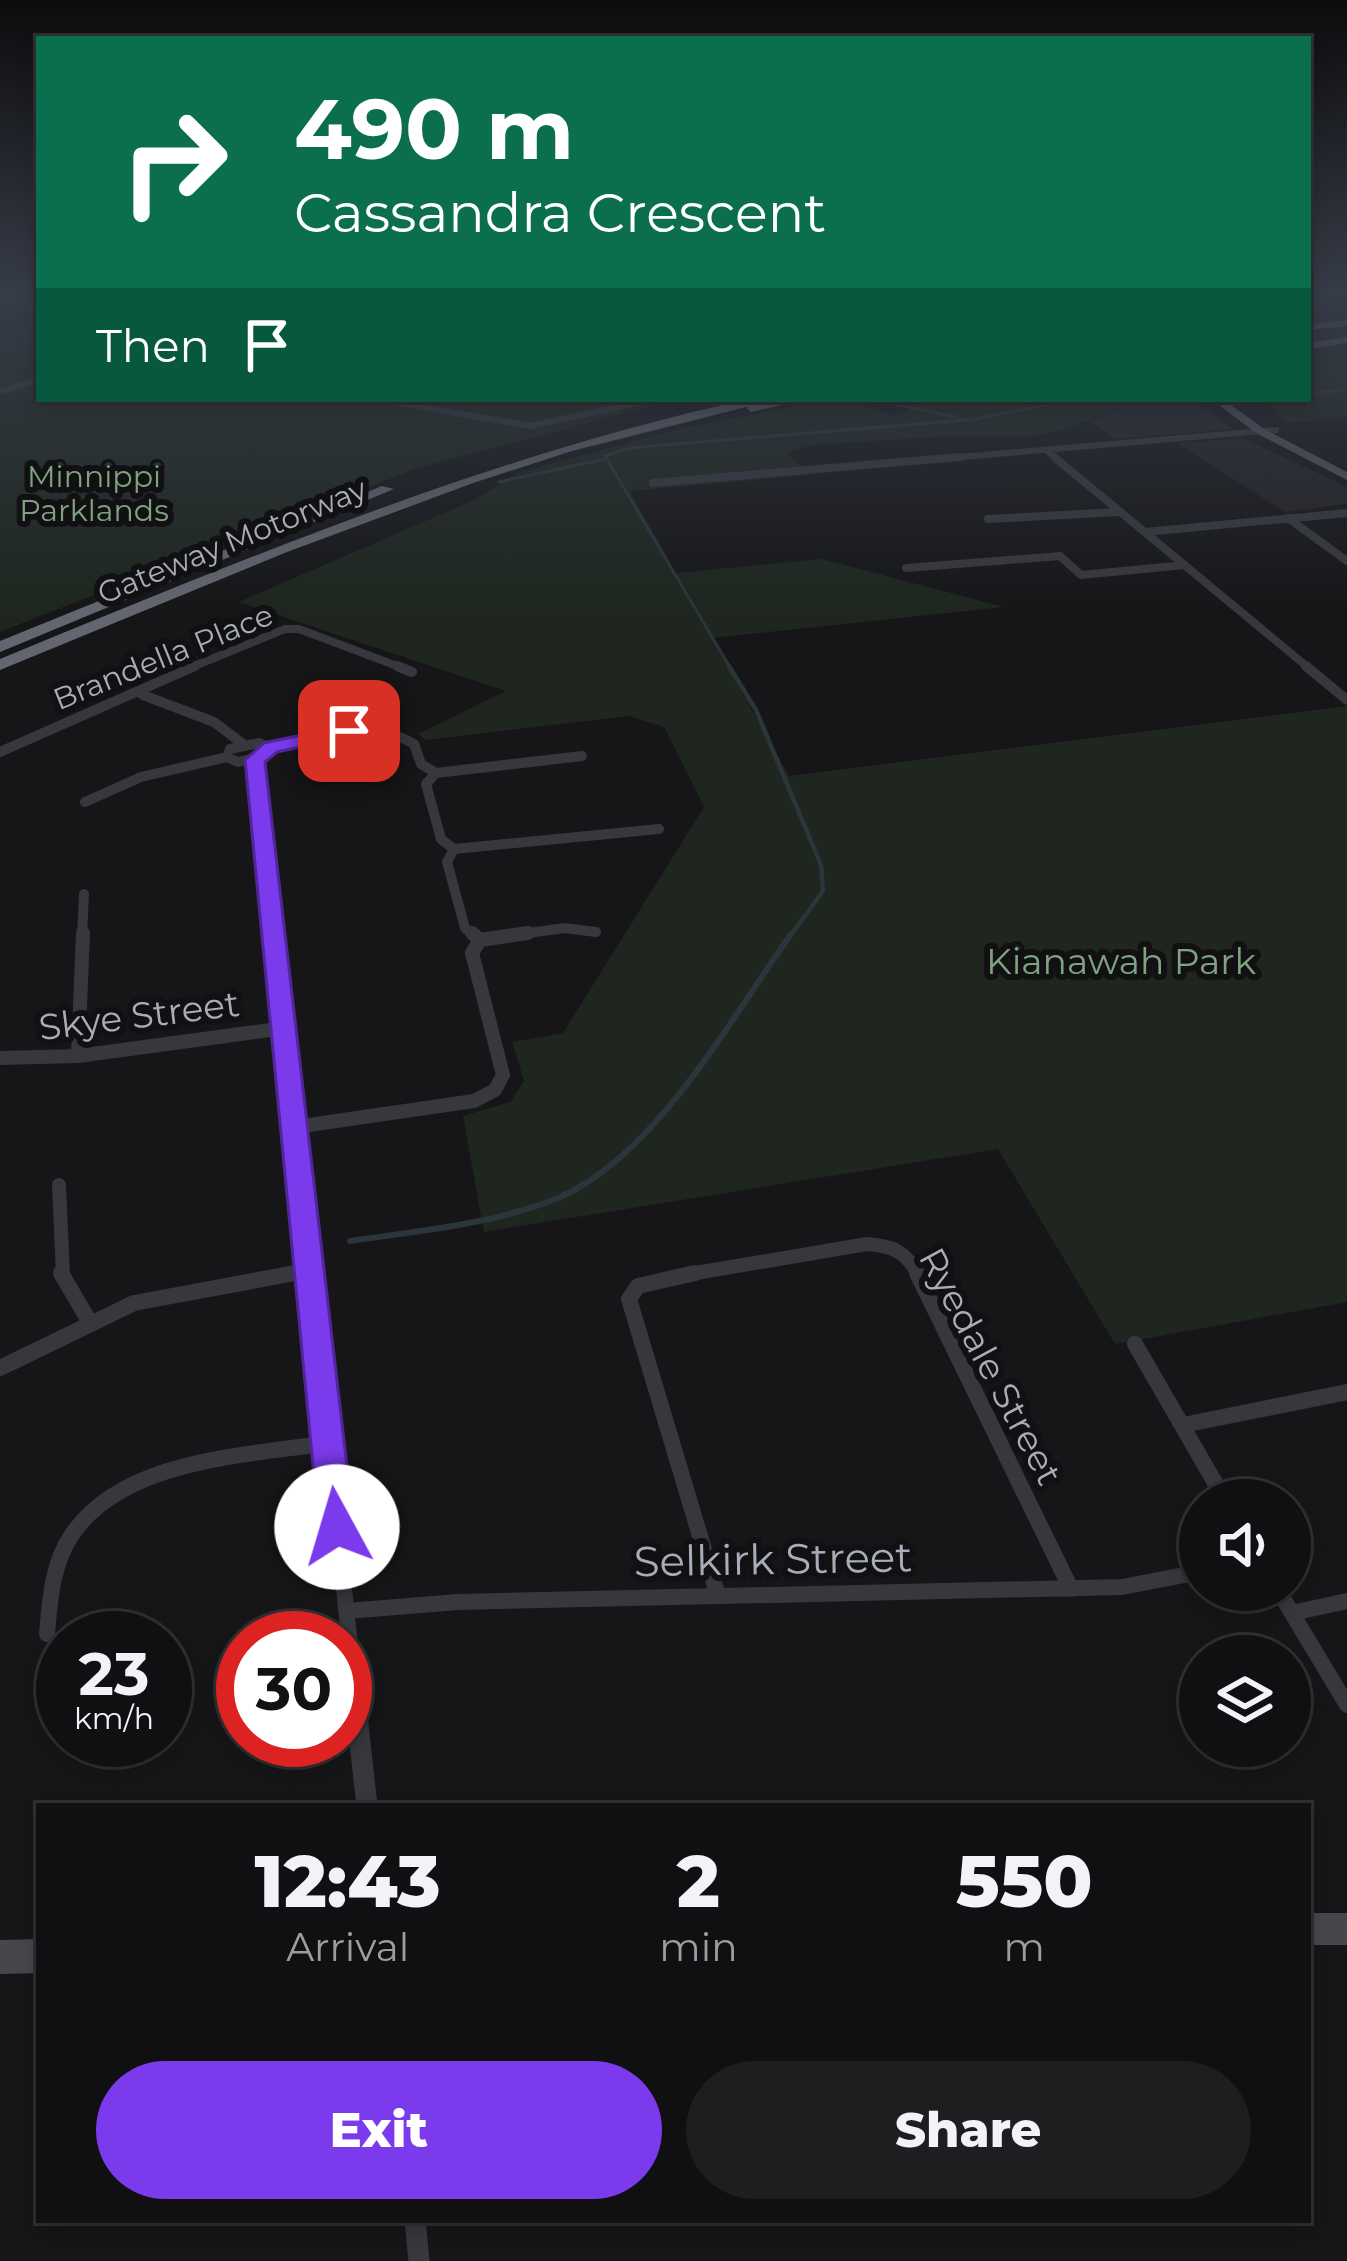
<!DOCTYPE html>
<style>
:root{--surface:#101012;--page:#1e1e20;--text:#f1f3f6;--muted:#9c9d9f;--line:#303032;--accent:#7c3aed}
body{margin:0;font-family:Montserrat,sans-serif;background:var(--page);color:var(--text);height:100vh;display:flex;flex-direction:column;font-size:45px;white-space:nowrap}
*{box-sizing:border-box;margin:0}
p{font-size:39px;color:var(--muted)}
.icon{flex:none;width:66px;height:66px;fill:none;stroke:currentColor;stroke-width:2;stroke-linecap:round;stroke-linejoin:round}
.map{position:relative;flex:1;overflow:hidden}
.side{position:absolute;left:36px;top:1803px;width:1275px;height:420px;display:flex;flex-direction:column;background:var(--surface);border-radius:0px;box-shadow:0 6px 18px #0003,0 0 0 3px var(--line)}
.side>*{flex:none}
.banner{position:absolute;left:36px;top:36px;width:1275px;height:366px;border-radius:0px;box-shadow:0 6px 18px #0003,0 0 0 3px var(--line);background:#0b6e4f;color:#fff;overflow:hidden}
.fabs{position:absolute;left:1179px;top:1479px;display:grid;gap:24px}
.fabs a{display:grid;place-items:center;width:132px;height:132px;border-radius:50%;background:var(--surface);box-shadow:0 6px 18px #0003,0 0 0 3px var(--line);font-size:60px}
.speed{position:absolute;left:36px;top:1611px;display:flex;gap:24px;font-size:60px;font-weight:700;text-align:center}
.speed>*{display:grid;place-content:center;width:156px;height:156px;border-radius:50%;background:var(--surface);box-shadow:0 6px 18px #0003,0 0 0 3px var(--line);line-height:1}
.speed small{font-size:30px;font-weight:400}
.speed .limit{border:18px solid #d22;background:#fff;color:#111}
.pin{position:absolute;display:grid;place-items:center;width:102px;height:102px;color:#fff;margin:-51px;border-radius:24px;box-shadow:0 6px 18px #0006}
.me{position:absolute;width:132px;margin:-66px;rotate:354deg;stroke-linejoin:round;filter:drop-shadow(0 0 9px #0008)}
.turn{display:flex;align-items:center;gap:42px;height:252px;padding:0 60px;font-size:54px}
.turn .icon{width:156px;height:156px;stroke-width:2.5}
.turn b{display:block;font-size:84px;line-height:102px}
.then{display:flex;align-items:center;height:114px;padding:0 60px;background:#0003;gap:24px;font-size:45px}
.eta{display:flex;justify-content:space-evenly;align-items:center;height:204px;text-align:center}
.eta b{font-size:72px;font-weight:800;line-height:84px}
.button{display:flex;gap:24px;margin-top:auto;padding:24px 60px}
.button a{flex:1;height:138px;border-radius:72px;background:var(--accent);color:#fff;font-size:48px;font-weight:800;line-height:138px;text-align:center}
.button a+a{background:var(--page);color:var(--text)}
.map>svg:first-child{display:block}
.built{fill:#222225}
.green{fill:#1e261f}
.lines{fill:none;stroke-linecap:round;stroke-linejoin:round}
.stream-far2{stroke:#2c353c;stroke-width:3}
.stream-far1{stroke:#2c353c;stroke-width:4.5}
.stream{stroke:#2c353c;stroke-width:6}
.street-far5{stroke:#37383d;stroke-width:6}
.street-far4{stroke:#37383d;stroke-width:8}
.street-far3{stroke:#37383d;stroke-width:10}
.street-far2{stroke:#37383d;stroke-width:14}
.street-far1{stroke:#37383d;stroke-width:16}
.street{stroke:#37383d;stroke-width:21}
.secondary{fill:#45474d;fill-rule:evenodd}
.primary{fill:#53555c;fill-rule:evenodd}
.highway{fill:#63666e;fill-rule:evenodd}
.route{fill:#7c3aed;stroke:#51269a;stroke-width:3}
.labels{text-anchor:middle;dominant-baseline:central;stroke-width:12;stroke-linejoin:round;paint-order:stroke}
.far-park-label{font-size:30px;fill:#7fa381;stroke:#111113}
.far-street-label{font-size:30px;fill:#a8adb8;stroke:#111113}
.park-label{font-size:36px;fill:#7fa381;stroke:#111113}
.street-label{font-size:36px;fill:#a8adb8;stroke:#111113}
.near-street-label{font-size:42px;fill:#a8adb8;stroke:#111113}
</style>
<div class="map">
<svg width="1347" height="2261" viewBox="0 0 1347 2261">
<rect width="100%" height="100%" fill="#161618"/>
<path class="built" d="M1120,399L1198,401L1232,429L1114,439L1091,421L1124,404Z
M1243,438L1347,487V504L1285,512L1177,443Z"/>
<path class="green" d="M0,294H39V399H679L417,468L0,632Z
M1347,351V418L1286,423L1262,399H1308V356Z
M828,399H852L895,417L924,402L912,399H1120L1124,404L1072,428L1028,437L949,436L811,445L788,452L808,475L630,491L676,573L822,559L1004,607L712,638L789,776L1347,706V1302L1115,1344L998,1149L484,1232L463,1116L510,1102L524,1081L512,1042L563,1033L704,807L664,727L629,716L426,740L418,734L506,691L239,602L474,500L517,473L679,429Z"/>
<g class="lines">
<path class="stream-far2" d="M1308,393L1347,390
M872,399L956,417
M975,419L1075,399
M499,482L605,459
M731,669L605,456L629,448L978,419"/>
<path class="stream-far1" d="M729,666L756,710L821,865L823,891L790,936"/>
<path class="stream" d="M350,1241C417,1231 485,1225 548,1202C652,1165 729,1020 792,933"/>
<path class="street-far5" d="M0,391L39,380
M375,399L531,426L655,399
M1047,451L1058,460
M926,460L1276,430"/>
<path class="street-far4" d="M1054,457L1310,669
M653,483L961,457
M1288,518L1347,561
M988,519L1120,512
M1145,532L1347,513
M906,568L1060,556L1081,575L1185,565
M187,669L285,629H299L405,669"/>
<path class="street-far3" d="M397,666L412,672
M1306,666L1347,700
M143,695L214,722L243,744
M259,743L271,748L267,755L238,762L227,757L230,749Z
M271,748C319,736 368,717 414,744L421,764L436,773L426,784L441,839L454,849L447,862L465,928L475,936
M0,752L195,666
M255,761L274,936
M436,773L582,756
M85,802L141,777L227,757
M454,849L659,829
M82,936L84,894
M506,936L565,928L596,932"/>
<path class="street-far2" d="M273,933L310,1276
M480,940L528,933
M78,1056L83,933
M0,1058L78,1056L285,1028
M295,1127L474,1101L495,1090L503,1075L472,953L480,940L472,933
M59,1185L63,1276
M279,1276L309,1271
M678,1276L867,1244C894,1246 906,1252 919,1276"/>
<path class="street-far1" d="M61,1273L89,1321
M310,1273L357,1710
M695,1273L638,1286L629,1299L718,1596
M917,1273L1071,1589
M1135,1344L1225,1500
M0,1368L134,1303L295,1273
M1183,1425L1347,1392
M1278,1590L1347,1705
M347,1611L458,1602L1122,1587L1200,1572
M1292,1613L1347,1601
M47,1634C50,1600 52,1565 71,1536C122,1459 245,1456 327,1443"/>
<path class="street" d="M356,1707L367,1806
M415,2220L419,2261"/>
<path class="secondary" d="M1308,1913H1347V1945H1308Z
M39,1939V1973L0,1974V1940Z"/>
<path class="primary" d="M1211,399H1223L1264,429L1347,472V480L1256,433Z"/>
<path class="highway" d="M1347,320V326L1308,330V324Z
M1347,337V343L1308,349V343Z
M749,399H808L751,412L746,407L572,451L476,482L287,552L0,670V659C246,558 489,456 749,399Z
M382,486L394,489L0,652V641Z"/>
</g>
<linearGradient id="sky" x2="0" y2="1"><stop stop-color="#0c0c0d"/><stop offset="0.48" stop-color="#363c48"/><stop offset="1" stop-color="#363c48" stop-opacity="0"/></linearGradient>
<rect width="1347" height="610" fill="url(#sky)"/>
<path class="route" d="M349,725L356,727V735L277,752L265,762L354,1527L349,1537H325L319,1527L245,760L264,743Z"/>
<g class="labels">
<g class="far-park-label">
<text x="94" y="476">Minnippi<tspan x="94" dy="34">Parklands</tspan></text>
</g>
<g class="far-street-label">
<text transform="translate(232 541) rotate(-22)">Gateway Motorway</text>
<text transform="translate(163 657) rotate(-22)">Brandella Place</text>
</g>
<g class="park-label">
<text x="1121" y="961">Kianawah Park</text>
</g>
<g class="street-label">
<text transform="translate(139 1015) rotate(-7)">Skye Street</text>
<text transform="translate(991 1366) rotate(62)">Ryedale Street</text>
</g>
<g class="near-street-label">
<text transform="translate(773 1559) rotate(-1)">Selkirk Street</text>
</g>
</g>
</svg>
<div class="fabs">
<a><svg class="icon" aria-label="sound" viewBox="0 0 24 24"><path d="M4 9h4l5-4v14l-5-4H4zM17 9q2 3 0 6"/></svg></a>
<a><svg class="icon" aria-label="layers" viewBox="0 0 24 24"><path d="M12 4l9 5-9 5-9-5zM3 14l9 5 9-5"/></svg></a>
</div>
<div class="speed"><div>23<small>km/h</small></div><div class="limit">30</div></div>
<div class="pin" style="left:349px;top:731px;background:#d93025"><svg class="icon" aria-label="arrive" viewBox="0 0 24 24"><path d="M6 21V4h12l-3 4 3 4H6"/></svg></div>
<svg class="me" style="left:337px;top:1527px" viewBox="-20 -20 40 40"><circle r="19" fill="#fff"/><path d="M0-13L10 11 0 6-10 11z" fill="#7c3aed"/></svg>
<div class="banner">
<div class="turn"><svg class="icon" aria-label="right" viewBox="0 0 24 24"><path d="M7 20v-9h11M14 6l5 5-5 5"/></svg><div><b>490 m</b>Cassandra Crescent</div></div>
<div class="then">Then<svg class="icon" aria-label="arrive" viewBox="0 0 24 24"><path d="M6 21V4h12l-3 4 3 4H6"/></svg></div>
</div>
<section class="side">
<div class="eta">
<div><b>12:43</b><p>Arrival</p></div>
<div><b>2</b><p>min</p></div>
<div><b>550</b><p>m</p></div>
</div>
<div class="button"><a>Exit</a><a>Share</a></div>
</section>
</div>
